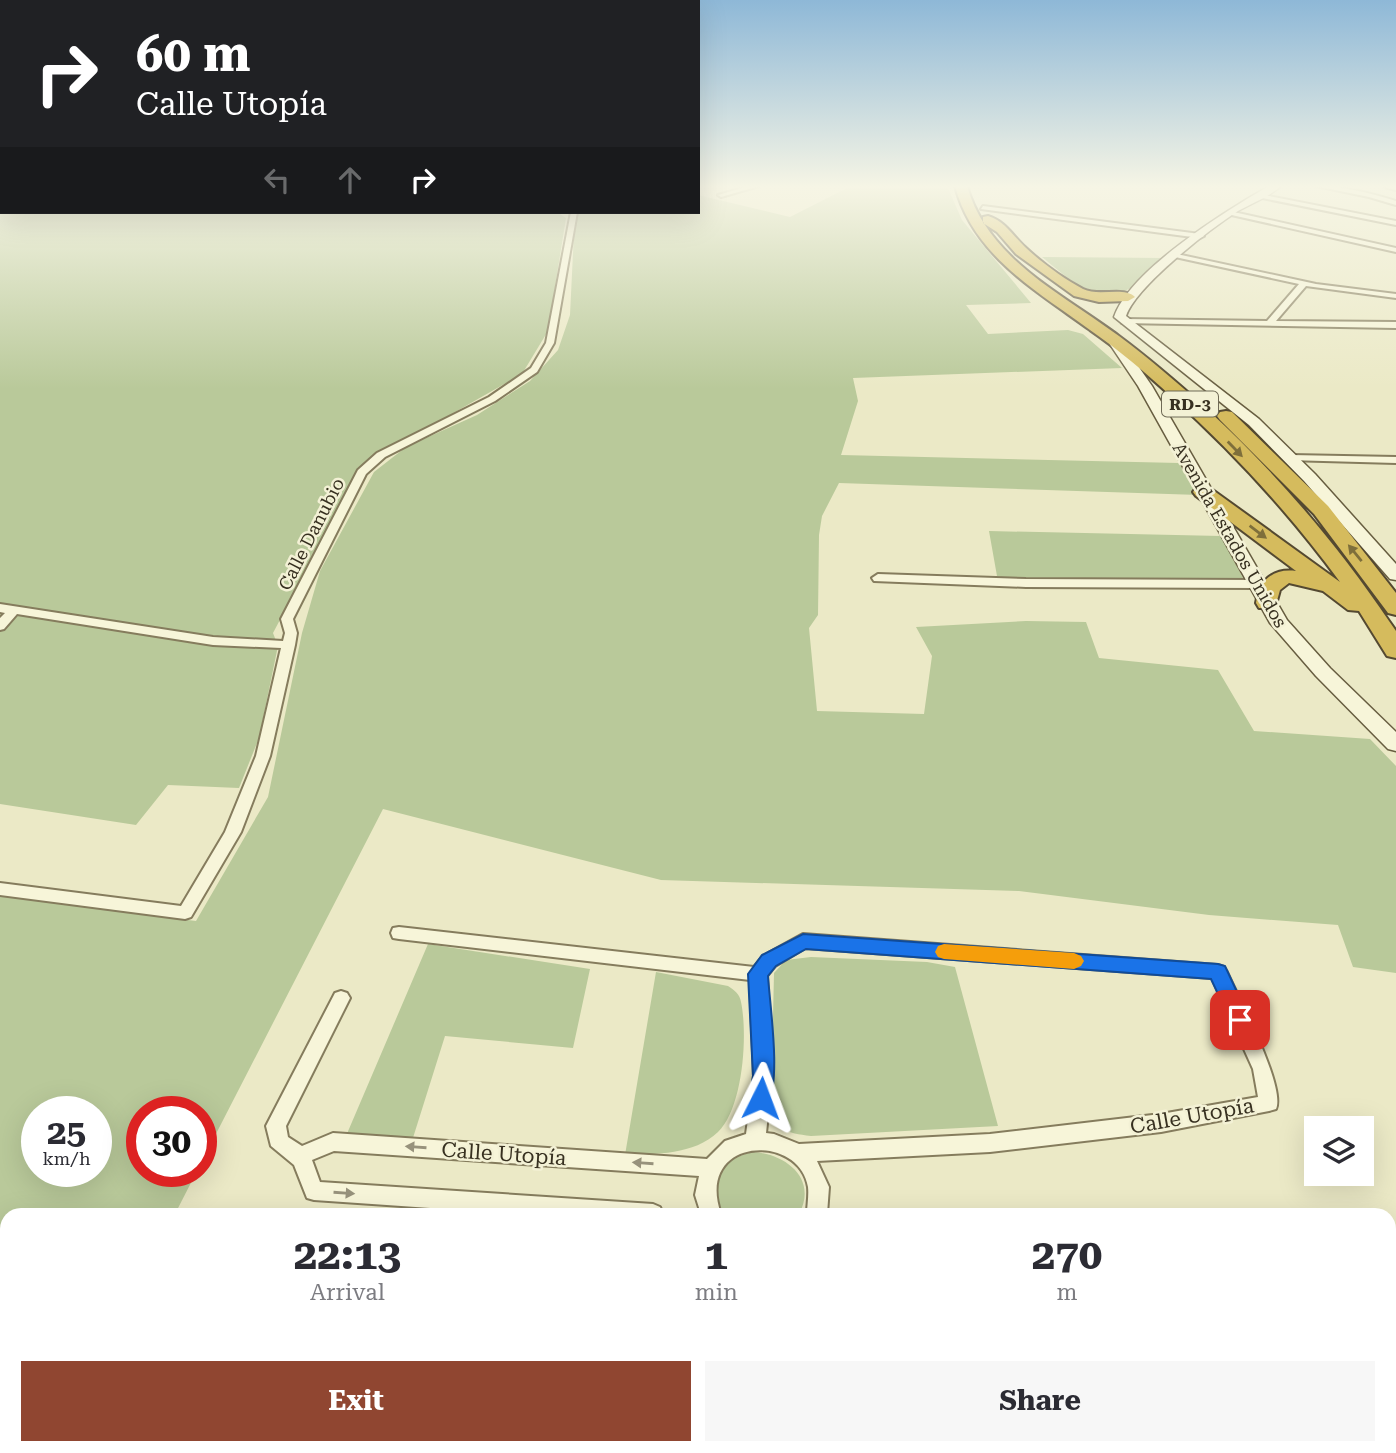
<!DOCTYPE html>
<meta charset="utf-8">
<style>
:root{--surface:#fff;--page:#f7f7f7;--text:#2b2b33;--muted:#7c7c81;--accent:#904631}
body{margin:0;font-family:"Roboto Serif",serif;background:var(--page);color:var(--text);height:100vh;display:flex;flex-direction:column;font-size:26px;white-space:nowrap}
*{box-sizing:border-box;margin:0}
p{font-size:23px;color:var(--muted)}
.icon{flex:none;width:38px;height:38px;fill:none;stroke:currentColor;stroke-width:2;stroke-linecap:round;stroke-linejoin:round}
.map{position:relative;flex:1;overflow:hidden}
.drawer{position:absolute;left:0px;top:1208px;width:1396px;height:247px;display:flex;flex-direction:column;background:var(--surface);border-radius:21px 21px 0 0;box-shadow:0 7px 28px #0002}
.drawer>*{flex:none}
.hud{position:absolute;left:0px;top:0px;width:700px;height:214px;box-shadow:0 7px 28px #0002;background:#202124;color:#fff;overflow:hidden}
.tools{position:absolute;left:1304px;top:1116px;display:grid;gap:14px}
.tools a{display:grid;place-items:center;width:70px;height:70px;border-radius:0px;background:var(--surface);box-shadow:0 7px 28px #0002;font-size:35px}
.speed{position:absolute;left:21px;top:1096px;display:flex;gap:14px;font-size:35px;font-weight:700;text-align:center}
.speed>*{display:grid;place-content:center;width:91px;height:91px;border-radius:50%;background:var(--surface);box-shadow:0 7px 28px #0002;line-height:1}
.speed small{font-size:18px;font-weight:400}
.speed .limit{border:10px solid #d22;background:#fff;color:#111}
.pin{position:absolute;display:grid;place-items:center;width:60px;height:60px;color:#fff;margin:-30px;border-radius:14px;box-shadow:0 4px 10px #0006}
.me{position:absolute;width:77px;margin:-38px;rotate:3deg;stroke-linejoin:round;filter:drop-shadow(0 0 5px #0008)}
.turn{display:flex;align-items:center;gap:24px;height:147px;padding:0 21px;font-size:32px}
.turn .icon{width:91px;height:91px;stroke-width:2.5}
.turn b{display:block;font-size:49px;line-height:60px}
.lanes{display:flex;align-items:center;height:66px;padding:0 21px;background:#0003;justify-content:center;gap:35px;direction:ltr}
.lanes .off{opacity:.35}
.eta{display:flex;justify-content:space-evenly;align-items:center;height:119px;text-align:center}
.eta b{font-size:42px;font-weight:700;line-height:49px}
.cta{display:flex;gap:14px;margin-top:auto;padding:14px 21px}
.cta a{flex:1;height:80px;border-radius:0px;background:var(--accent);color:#fff;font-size:28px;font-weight:700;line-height:80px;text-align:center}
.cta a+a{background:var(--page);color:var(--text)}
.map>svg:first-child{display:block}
.green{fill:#b9c99a;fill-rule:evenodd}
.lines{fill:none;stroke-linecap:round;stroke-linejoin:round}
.street-casing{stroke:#857c5d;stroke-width:4}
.secondary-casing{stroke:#675d40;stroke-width:3}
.highway-casing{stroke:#544931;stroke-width:4}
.street{fill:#f7f5d9;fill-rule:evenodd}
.secondary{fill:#f7f5d9;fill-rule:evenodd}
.highway{fill:#d5bb5d;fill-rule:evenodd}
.oneway{fill:#7e6f3b}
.oneway2{fill:#97927c}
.route{fill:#1a73e8;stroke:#114b97;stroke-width:2}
.slow{fill:#f59e0b}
.labels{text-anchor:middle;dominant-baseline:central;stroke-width:5;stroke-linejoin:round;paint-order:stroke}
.shield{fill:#f3f1d5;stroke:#6f6a56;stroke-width:2}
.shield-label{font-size:16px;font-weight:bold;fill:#373020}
.street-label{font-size:18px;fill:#373020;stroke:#f3f1d5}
.near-street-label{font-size:21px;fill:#373020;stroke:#f3f1d5}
</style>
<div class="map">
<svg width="1396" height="1453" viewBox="0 0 1396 1453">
<rect width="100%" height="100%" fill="#ebe9c6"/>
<path class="green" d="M0,186L2,212H557L566,218L548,331L522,374L362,465L273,633L278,646L259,738L239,788L168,785L136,825L0,804Z
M851,186H947L962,220L1031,303L966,305L988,334L1068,330L1083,334L1122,368L853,378L858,401L841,455L1179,463L1199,495L839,483L822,516L819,535L818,615L809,628L817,711L924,714L932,656L916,627L1026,621L1086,622L1099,658L1218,670L1254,731L1370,739L1396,766V973L1353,967L1338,925L1209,915L1019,891L661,880L383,809L201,1163V1111H142V1171H197L175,1214H7V1326L0,1325V896L196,921L268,797L302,633L320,571L374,472L406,447L477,415L530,381L558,350L570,315L575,212H698V195L790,217ZM37,1111H96V1171H37Z
M1042,257L1165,258C1152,268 1138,285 1123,292C1095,306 1062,273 1042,257Z
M989,531L1221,536L1244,580H1014L997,576Z
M428,944L590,969L573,1048L445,1036L412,1141L346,1136Z
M811,957L927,962L955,967L998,1126L811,1136C786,1133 775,1130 771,1104L774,973L786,960Z
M656,972L728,986C734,990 740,994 741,1002C748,1035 743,1108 718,1132C694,1155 656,1154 625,1155Z
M753,1152C786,1154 818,1179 799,1214H721C716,1208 716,1201 715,1193C713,1168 732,1157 753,1152Z
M1390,1360H1396V1453H978V1447H1390Z"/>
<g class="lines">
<defs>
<path id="street" d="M749,186H759L721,197L718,195Z
M1316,186C1343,186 1370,193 1396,201V205L1369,197Z
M1384,186H1396V190L1385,187Z
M1259,194L1396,221V225L1257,197Z
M983,206L1200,234L1204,236L1200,238L981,209Z
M1229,211L1396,248V252L1227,214Z
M571,212H577L554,343L537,372L495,401L385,457L366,474L293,619L297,633L295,645L270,756L241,832L191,917L185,919L0,895V883L181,906L225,832L256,756L281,648L213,645L17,614L4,629L0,630V618L5,613L0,612V604L213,637L283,641L285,633L281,619L358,470L377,453L489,397L531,368L546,343Z
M1172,253L1316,284L1396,294V298L1306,286L1276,321L1396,322V328L1122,323L1121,321L1125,319L1267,321L1299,284L1175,257L1171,255Z
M1291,455L1396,457V463L1287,460V456Z
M878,574L1026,579L1255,580L1261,584L1255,588L1026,587L874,581L872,578Z
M399,927L754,967L763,956L803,934L1218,965L1224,967L1227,972C1238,997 1286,1087 1276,1109L1269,1111L1161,1132L990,1152L817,1161L829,1187L827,1214H807C807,1206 809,1196 808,1187C799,1132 694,1137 721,1214H701L695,1195L699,1176L334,1151L312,1160L320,1182L653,1204L660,1207L663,1214H518L314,1200L307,1198L294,1165L271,1146L266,1126L335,993L341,991L347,993L350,998L286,1126L288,1137L302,1146L333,1133L707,1159L725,1141L746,1134L754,1076L750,980L399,939L393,938L391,933L393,928ZM805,948L1212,978L1253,1069L1258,1097L1161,1114L990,1134L799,1144L774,1134L766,1133L772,1076L767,976L775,966Z
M746,1447H770L768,1453H744Z"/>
<path id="secondary" d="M1269,186H1281C1269,197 1252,203 1238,211C1210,229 1136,286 1126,316L1259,419L1315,474L1396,564V580L1390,579L1304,481L1249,425L1114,317C1130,270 1227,210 1269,186Z
M1113,336L1118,337L1152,386L1287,620L1330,668L1396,732V751L1388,749L1316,676L1270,623L1138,386L1107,340Z
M1390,1318H1396V1352H1390Z
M0,1351L7,1352V1386L0,1385Z"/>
<path id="highway" d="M955,186H967C988,259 1061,293 1119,336C1150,359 1180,385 1209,411C1277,474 1337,544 1389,621L1396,631V658L1387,656L1359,611L1348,610L1323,591L1289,583L1280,590L1275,608H1259L1256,603C1259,581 1272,568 1296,571L1196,496L1193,492L1196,488H1210L1340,582C1291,515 1234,453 1172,397C1146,373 1119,350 1090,330C1035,290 973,255 955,186Z
M988,216C1005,221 1013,236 1025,247C1041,262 1064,279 1083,289C1099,297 1124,286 1135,297L1128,301L1099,302L1074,296L1016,254L997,232L983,223V217Z
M1226,411L1232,412L1328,506L1396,593V615L1388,613L1314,514L1220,420L1217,416L1220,412Z"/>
</defs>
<use href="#street" class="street-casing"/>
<use href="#secondary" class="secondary-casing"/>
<use href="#highway" class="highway-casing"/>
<use href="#street" class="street"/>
<use href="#secondary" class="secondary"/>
<use href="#highway" class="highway"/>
</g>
<defs><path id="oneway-solid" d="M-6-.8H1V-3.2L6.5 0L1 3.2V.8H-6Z" transform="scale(1.75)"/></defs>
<g class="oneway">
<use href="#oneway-solid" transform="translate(1235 449) rotate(46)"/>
<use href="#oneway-solid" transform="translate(1258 532) rotate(37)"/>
<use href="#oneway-solid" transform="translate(1355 553) rotate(-129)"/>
</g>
<g class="oneway2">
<use href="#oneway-solid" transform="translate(416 1147) rotate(-176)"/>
<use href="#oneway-solid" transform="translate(643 1163) rotate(-176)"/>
<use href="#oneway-solid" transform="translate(344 1193) rotate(4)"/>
</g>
<linearGradient id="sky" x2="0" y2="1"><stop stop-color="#8eb8d7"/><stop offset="0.48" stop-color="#f6f5e5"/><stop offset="1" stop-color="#f6f5e5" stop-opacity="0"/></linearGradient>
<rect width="1396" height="389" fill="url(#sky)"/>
<path class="route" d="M803,934L1218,964L1225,966L1250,1020L1247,1026L1240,1029L1233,1026L1211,979L806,949L776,966L768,976C770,1007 781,1078 768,1104L761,1107L753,1104L750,1098L753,1076L748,974L762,955Z"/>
<path class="slow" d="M944,944L1074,953L1081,956L1084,961L1081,966L1074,969L944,959L938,957L935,952L938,946Z"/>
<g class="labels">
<rect class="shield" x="1162" y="391.5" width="56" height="25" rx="5"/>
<g class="shield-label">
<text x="1190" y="404">RD-3</text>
</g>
<g class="street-label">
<text transform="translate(311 534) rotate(-63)">Calle Danubio</text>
<text transform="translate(1230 535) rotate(60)">Avenida Estados Unidos</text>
</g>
<g class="near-street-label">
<text transform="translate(1192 1116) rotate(-10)">Calle Utopía</text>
<text transform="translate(504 1154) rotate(4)">Calle Utopía</text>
</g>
</g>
</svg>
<div class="tools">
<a><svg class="icon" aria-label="layers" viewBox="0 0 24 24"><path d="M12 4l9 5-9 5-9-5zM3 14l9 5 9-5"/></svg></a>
</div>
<div class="speed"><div>25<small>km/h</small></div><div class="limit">30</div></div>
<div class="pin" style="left:1240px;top:1020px;background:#d93025"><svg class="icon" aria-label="arrive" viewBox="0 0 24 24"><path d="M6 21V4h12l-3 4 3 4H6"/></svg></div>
<svg class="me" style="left:761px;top:1098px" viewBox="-20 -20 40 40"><path d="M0-17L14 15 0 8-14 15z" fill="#1a73e8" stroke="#fff" stroke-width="4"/></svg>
<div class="hud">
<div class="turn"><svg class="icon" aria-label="right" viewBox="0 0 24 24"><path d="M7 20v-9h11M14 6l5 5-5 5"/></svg><div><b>60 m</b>Calle Utopía</div></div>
<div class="lanes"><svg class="icon off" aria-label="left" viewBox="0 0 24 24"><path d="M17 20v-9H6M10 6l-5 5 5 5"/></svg><svg class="icon off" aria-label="ahead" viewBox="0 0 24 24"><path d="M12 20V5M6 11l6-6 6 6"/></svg><svg class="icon" aria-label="right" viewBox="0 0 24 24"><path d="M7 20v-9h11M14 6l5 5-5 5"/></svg></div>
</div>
<section class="drawer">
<div class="eta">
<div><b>22:13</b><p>Arrival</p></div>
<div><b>1</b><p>min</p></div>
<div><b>270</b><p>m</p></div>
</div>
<div class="cta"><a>Exit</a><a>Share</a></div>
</section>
</div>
